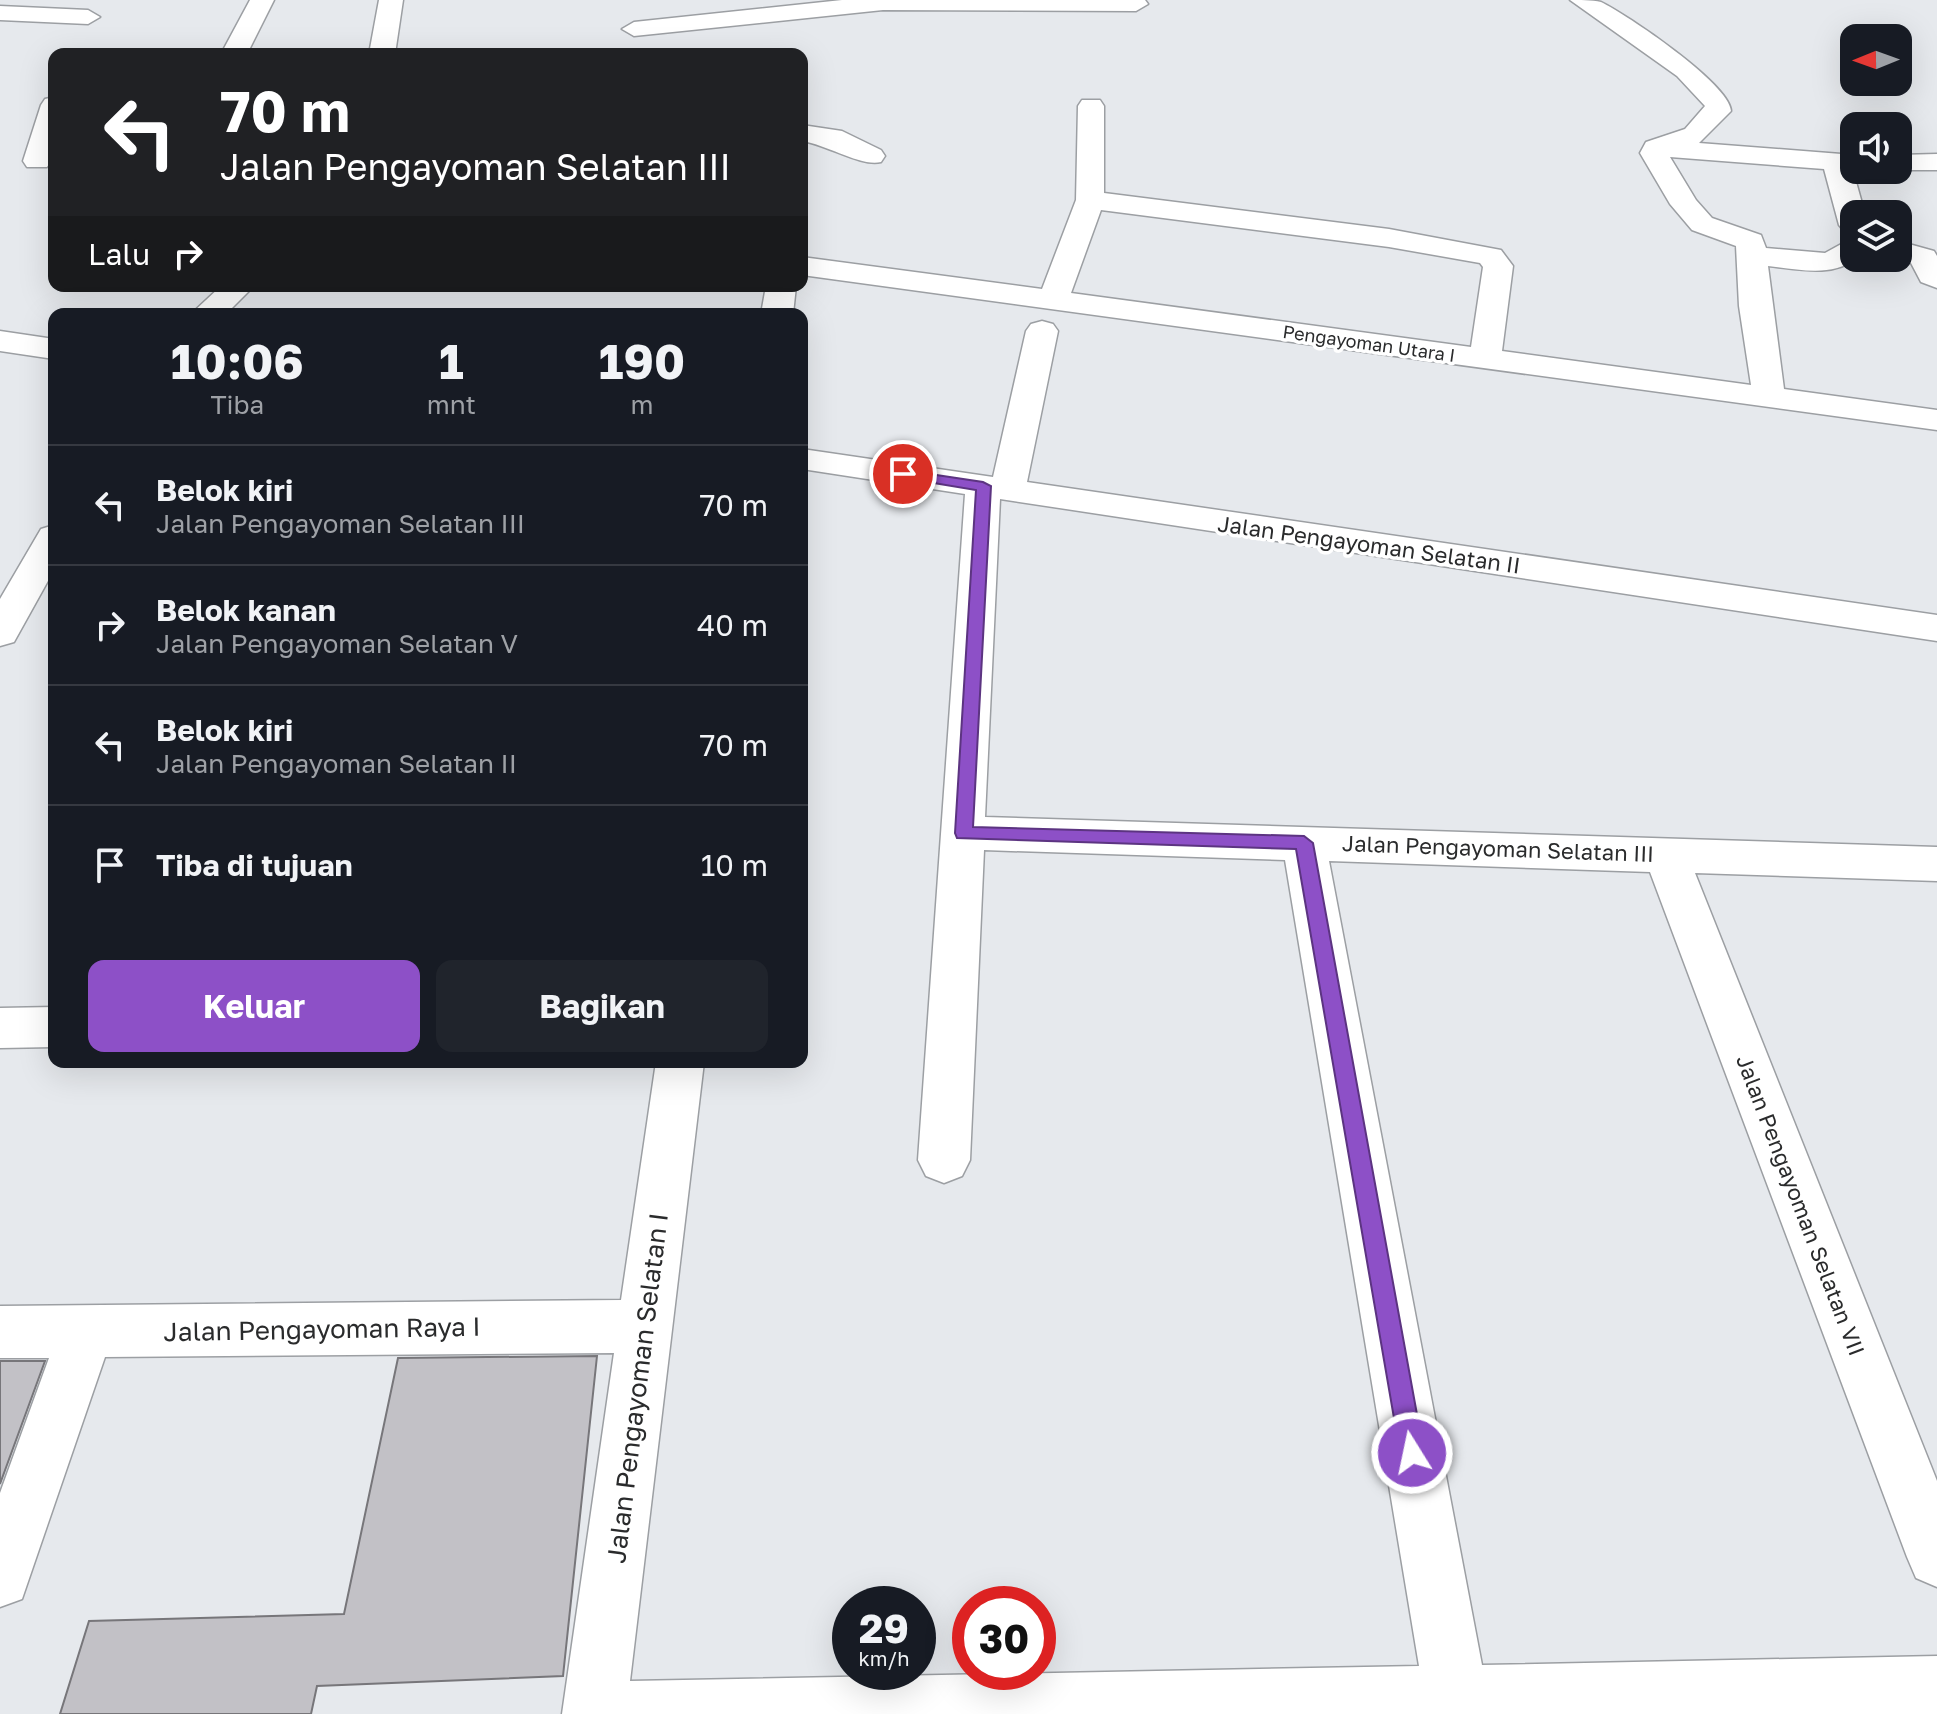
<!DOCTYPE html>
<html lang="id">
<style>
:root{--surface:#171b24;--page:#20242c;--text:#f1f3f6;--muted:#9ea1a6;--line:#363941;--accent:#8d50c7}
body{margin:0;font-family:"Golos Text",sans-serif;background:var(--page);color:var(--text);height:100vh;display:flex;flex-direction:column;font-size:30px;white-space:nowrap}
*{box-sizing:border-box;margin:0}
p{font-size:26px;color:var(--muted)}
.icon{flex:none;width:44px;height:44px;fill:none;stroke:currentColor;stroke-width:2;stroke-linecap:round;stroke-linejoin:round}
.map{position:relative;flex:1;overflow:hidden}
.side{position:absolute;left:48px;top:308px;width:760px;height:760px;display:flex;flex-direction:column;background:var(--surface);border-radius:16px;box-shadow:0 8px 32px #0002}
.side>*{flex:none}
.banner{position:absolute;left:48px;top:48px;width:760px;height:244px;border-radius:16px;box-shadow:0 8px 32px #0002;background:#202124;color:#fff;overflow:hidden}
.needle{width:52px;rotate:269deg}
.controls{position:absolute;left:1840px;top:24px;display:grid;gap:16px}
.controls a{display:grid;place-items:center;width:72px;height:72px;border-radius:16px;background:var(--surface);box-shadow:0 8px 32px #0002;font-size:40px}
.speed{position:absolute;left:832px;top:1586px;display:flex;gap:16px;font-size:40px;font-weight:700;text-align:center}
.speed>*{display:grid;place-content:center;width:104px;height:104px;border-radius:50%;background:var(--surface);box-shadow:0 8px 32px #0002;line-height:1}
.speed small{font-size:20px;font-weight:400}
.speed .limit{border:12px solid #d22;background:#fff;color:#111}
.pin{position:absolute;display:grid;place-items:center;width:68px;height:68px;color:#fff;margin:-34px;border:4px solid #fff;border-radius:50%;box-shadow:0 2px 8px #0007}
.me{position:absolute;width:88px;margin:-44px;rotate:350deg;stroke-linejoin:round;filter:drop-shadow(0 0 6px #0008)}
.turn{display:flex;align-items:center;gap:28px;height:168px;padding:0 40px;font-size:36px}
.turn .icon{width:104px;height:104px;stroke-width:2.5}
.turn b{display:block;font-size:56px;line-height:68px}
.then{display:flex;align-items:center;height:76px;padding:0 40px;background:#0003;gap:16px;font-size:30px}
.eta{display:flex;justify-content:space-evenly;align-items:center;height:136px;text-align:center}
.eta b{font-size:48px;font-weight:700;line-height:56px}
.action{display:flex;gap:16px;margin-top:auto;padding:16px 40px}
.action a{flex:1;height:92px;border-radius:16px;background:var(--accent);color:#fff;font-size:32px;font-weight:700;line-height:92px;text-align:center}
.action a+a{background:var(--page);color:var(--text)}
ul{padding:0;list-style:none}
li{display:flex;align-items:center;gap:24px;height:120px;padding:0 40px;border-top:2px solid var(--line)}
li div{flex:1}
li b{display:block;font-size:30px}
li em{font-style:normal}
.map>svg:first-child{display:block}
.building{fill:#c2c1c6;stroke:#77767a;stroke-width:2}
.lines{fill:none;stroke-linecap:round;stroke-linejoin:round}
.street-casing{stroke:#9c9fa3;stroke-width:3}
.street{fill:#fff;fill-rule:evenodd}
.route{fill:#8d50c7;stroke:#5c3481;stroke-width:2}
.labels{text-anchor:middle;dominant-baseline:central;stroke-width:7;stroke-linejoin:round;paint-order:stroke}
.far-street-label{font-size:18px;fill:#2a2b2c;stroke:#fff}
.street-label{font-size:22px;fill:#2a2b2c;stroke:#fff}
.near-street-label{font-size:26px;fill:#2a2b2c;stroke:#fff}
</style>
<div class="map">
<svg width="1937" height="1714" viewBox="0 0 1937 1714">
<rect width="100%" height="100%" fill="#e6e9ed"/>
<path class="building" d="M597,1356L563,1676L317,1686L311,1714H60L89,1621L344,1614L398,1358Z
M0,1361H45L0,1484Z"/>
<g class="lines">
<defs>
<path id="street" d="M250,0H274L247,54H221Z
M379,0H403L395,54H369Z
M842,0H1145L1148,4L1136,11L883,10L634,36L622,29L634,22Z
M1570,0C1579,0 1592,0 1601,2C1626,14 1730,84 1731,111L1699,143L1854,155V170H1859L1853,171L1865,214H1854V234L1844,231L1839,225L1824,169L1670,157L1696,200L1712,218L1761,235L1766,248L1825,253L1854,237V258H1857C1832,278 1798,269 1768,266L1784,389L1937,410V430L802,275V257L1042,289L1076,200L1078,106L1082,100H1100L1104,106V193L1389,229L1501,250L1513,266L1502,351L1751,385L1739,306L1736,246L1692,230L1670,204L1640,153L1646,142L1685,129L1705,106L1677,76ZM1101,210L1389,247L1480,263L1483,267L1471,347L1071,293Z
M0,6L88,10L100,17L88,24L0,20Z
M54,97L51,161L47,167H27L23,161L41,105L45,99Z
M802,125L842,131L881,150L885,156L881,162C861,167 828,145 802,141Z
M1937,154V170H1893H1898V155Z
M1898,241L1934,251L1937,256V288L1921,282L1911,263L1893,258H1898Z
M221,286H254L226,314H191Z
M766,286H796L793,314H761Z
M1042,321L1053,324L1058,331L1027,482L1937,615V641L1000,499L985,817L1937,847V881L1695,873L1937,1481V1587L1916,1578L1907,1557L1650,872L1329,861L1482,1665L1937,1656V1714H562L614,1353L105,1357L22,1599L0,1607V1493L49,1358H0V1306L621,1300L656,1062H704L630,1681L1419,1666L1285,860L984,850L970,1160L962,1176L944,1183L926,1176L918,1160L965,494L802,469V449L993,477L1026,331L1031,324Z
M0,331L54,339V359L0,351Z
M54,525V570L14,642L0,646V599L41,529Z
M54,1007V1047L0,1048V1008Z"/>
</defs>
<use href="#street" class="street-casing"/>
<use href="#street" class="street"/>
</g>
<path class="route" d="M903,470L983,482L991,486L973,827L1304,836L1313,843L1424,1453L1421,1461L1412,1465L1404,1461L1400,1453L1296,849L957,838L955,833L976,490L898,477L896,474Z"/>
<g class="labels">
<g class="far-street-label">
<text transform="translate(1369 343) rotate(8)">Pengayoman Utara I</text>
</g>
<g class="street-label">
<text transform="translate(1369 544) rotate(8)">Jalan Pengayoman Selatan II</text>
<text transform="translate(1498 848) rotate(2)">Jalan Pengayoman Selatan III</text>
<text transform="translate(1801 1205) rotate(69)">Jalan Pengayoman Selatan VII</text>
</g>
<g class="near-street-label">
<text transform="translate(322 1329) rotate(-1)">Jalan Pengayoman Raya I</text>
<text transform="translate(637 1388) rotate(-83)">Jalan Pengayoman Selatan I</text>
</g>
</g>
</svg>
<div class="controls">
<a><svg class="needle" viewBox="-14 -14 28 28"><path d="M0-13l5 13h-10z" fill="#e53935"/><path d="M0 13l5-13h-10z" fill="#9ea1a6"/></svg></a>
<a><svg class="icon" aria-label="sound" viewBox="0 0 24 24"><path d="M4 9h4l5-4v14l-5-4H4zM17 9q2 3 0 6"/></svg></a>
<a><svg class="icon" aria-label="layers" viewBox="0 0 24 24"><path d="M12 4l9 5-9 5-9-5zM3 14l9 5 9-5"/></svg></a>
</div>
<div class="speed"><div>29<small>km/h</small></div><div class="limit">30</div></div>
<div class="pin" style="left:903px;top:474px;background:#d93025"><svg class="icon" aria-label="arrive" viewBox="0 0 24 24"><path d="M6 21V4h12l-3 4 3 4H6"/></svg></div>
<svg class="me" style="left:1412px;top:1453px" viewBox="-20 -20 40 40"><circle r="17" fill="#8d50c7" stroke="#fff" stroke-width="3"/><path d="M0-11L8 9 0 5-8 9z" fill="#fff"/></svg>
<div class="banner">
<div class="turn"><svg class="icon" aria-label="left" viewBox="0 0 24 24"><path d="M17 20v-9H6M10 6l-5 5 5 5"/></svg><div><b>70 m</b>Jalan Pengayoman Selatan III</div></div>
<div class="then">Lalu<svg class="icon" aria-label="right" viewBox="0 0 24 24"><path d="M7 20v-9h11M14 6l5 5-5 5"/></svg></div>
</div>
<section class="side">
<div class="eta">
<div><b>10:06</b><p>Tiba</p></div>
<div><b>1</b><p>mnt</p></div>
<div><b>190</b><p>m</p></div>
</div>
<ul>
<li><svg class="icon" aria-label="left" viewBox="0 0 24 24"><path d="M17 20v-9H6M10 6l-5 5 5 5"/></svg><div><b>Belok kiri</b><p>Jalan Pengayoman Selatan III</p></div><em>70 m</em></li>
<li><svg class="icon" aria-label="right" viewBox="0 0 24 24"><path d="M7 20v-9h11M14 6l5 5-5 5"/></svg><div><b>Belok kanan</b><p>Jalan Pengayoman Selatan V</p></div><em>40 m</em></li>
<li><svg class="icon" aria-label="left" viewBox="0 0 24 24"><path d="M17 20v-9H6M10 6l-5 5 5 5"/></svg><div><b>Belok kiri</b><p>Jalan Pengayoman Selatan II</p></div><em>70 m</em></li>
<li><svg class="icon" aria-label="arrive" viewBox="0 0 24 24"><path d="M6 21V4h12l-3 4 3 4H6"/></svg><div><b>Tiba di tujuan</b></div><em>10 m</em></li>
</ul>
<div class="action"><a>Keluar</a><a>Bagikan</a></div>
</section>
</div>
